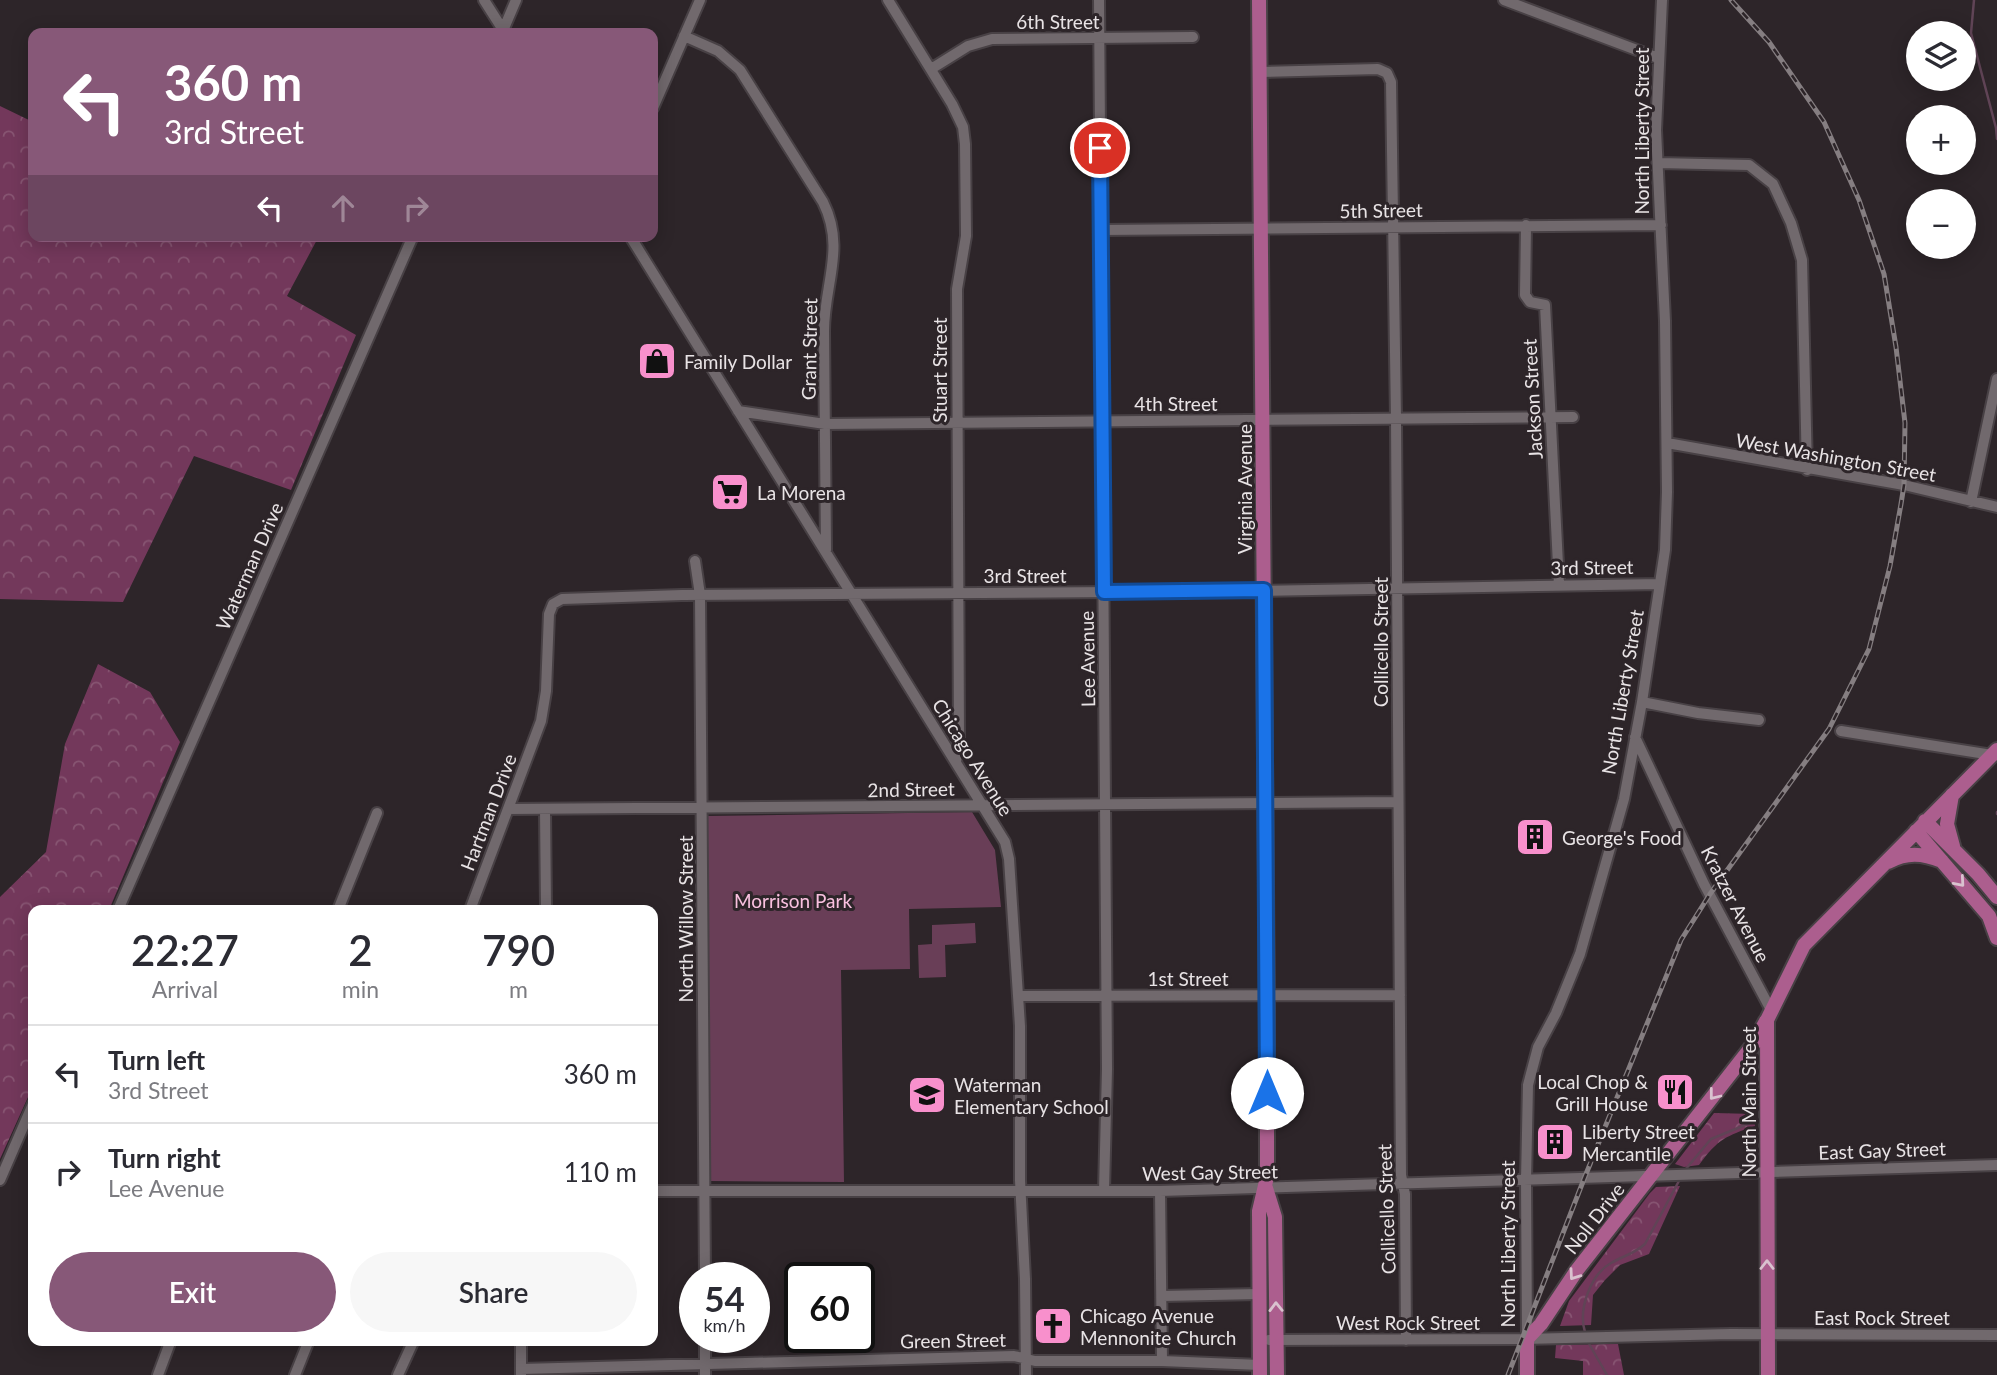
<!DOCTYPE html>
<meta charset="utf-8">
<style>
:root{--surface:#fff;--page:#f7f7f7;--text:#2b2b33;--muted:#7c7c81;--line:#e1e1e2;--accent:#875878}
body{margin:0;font-family:Lato,sans-serif;background:var(--page);color:var(--text);height:100vh;display:flex;flex-direction:column;font-size:26px;white-space:nowrap}
*{box-sizing:border-box;margin:0}
p{font-size:23px;color:var(--muted)}
.icon{flex:none;width:38px;height:38px;fill:none;stroke:currentColor;stroke-width:2;stroke-linecap:round;stroke-linejoin:round}
.map{position:relative;flex:1;overflow:hidden}
.sheet{position:absolute;left:28px;top:905px;width:630px;height:441px;display:flex;flex-direction:column;background:var(--surface);border-radius:14px;box-shadow:0 4px 18px #0003}
.sheet>*{flex:none}
.top-card{position:absolute;left:28px;top:28px;width:630px;height:214px;border-radius:14px;box-shadow:0 4px 18px #0003;background:#875878;color:#fff;overflow:hidden}
.controls{position:absolute;left:1906px;top:21px;display:grid;gap:14px}
.controls a{display:grid;place-items:center;width:70px;height:70px;border-radius:50%;background:var(--surface);box-shadow:0 4px 18px #0003;font-size:35px}
.speed{position:absolute;left:679px;top:1262px;display:flex;gap:14px;font-size:35px;font-weight:700;text-align:center}
.speed>*{display:grid;place-content:center;width:91px;height:91px;border-radius:50%;background:var(--surface);box-shadow:0 4px 18px #0003;line-height:1}
.speed small{font-size:18px;font-weight:400}
.speed .limit{border:4px solid #111;border-radius:10px;background:#fff;color:#111}
.pin{position:absolute;display:grid;place-items:center;width:60px;height:60px;color:#fff;margin:-30px;border:4px solid #fff;border-radius:50%;box-shadow:0 2px 7px #0007}
.me{position:absolute;width:77px;margin:-38px;rotate:0deg;stroke-linejoin:round;filter:drop-shadow(0 0 5px #0008)}
.turn{display:flex;align-items:center;gap:24px;height:147px;padding:0 21px;font-size:32px}
.turn .icon{width:91px;height:91px;stroke-width:2.5}
.turn b{display:block;font-size:49px;line-height:60px}
.lanes{display:flex;align-items:center;height:66px;padding:0 21px;background:#0003;justify-content:center;gap:35px;direction:ltr}
.lanes .off{opacity:.35}
.eta{display:flex;justify-content:space-evenly;align-items:center;height:119px;text-align:center}
.eta b{font-size:42px;font-weight:600;line-height:49px}
.button{display:flex;gap:14px;margin-top:auto;padding:14px 21px}
.button a{flex:1;height:80px;border-radius:42px;background:var(--accent);color:#fff;font-size:28px;font-weight:600;line-height:80px;text-align:center}
.button a+a{background:var(--page);color:var(--text)}
ul{padding:0;list-style:none}
li{display:flex;align-items:center;gap:21px;height:98px;padding:0 21px;border-top:2px solid var(--line)}
li div{flex:1}
li b{display:block;font-size:26px}
li em{font-style:normal}
.map>svg:first-child{display:block}
.forest{fill:url(#forest-crowns)}
.park{fill:#693e57}
.lines{fill:none;stroke-linecap:round;stroke-linejoin:round}
.stream{stroke:#604456;stroke-width:2.5}
.minor-casing{stroke:#484145;stroke-width:14}
.major-casing{stroke:#484145;stroke-width:18}
.minor{stroke:#71696d;stroke-width:10}
.major{stroke:#ac5e8e;stroke-width:14}
.rail-casing{stroke:#857e81;stroke-width:5}
.rail{stroke:#2d2529;stroke-width:2.5;stroke-dasharray:8;stroke-linecap:butt}
.oneway{stroke:#d9c2cf}
.route-casing{stroke:#114b97;stroke-width:18}
.route{stroke:#1a73e8;stroke-width:12}
.labels{text-anchor:middle;dominant-baseline:central;stroke-width:6;stroke-linejoin:round;paint-order:stroke}
.street-label{font-size:19px;fill:#e8e3e5;stroke:#2d2529}
.poi-label{font-size:19px;fill:#e8e3e5;stroke:#2d2529;text-anchor:start}
.park-label{font-size:19px;fill:#f9c0df;stroke:#2d2529}
</style>
<div class="map">
<svg width="1997" height="1375" viewBox="0 0 1997 1375">
<defs>
<pattern id="forest-crowns" width="20" height="18" patternUnits="userSpaceOnUse" patternTransform="scale(1.75)"><rect width="20" height="18" fill="#73385b"/><path d="M2 6a3 3 0 1 1 6 0M12 15a3 3 0 1 1 6 0" fill="none" stroke="#875572"/></pattern>
</defs>
<rect width="100%" height="100%" fill="#2d2529"/>
<path class="forest" d="M0,106L33,122V236H319L287,296L356,335L291,490L194,456L123,602L0,599Z
M98,664L150,692L180,742L109,910H33V1086L0,1159V897L46,852L65,744Z
M1714,1113L1754,1114L1755,1126C1726,1136 1718,1139 1699,1165L1684,1167L1675,1164Z
M1680,1186L1649,1254L1620,1265L1605,1280L1593,1295L1591,1325L1560,1326L1569,1301L1650,1193L1656,1187Z
M1618,1344L1624,1375H1583V1361L1555,1358L1556,1345Z"/>
<path class="park" d="M972,812L995,850L1001,907L909,909L910,969L841,970L844,1182L710,1181L707,816Z
M975,923L976,943L945,945L946,977L919,978L918,945L932,944V925Z"/>
<g class="lines">
<path class="stream" d="M1974,0L1971,33L1996,128L1997,139
M1997,814V812
M1685,1170L1711,1139L1755,1121
M1585,1332C1578,1310 1590,1275 1611,1263C1623,1256 1634,1254 1645,1244L1680,1179
M1588,1342L1607,1375"/>
<defs>
<path id="minor" d="M484,0L505,33
M888,0L952,104L963,127L965,144L966,236L957,289L959,738L956,762
M1099,0L1107,1069L1104,1191
M1504,0L1658,58
M502,33L516,0
M684,36L718,51L740,70L823,202C846,248 824,284 824,331L826,550
M931,69L968,46L992,39L1193,37
M1259,72L1378,69L1387,73L1391,82L1396,419L1401,1175L1405,1194L1406,1340
M653,108L700,0
M1658,163L1749,165L1773,184L1791,223L1802,260L1807,470
M1526,225L1525,295L1530,302L1545,305L1559,585
M1101,230L1661,225
M630,236L1005,842L1009,859L1020,1026V1180L1025,1279L1026,1375
M738,411L825,424L1573,417
M1667,443L1904,485L1997,507
M1971,502L1997,379
M695,561L700,595L705,1278
M1642,702L1698,713L1759,720
M1841,731L1992,755
M1635,737L1704,884L1771,1010
M508,809L1398,802
M545,809L546,910
M118,910L413,236
M338,910L377,813
M470,910L541,721L546,691L549,614L553,604L562,599L682,595L1250,591L1660,584
M1018,996L1400,995
M0,1180L33,1104
M653,1191H1160L1997,1165
M1160,1191L1162,1361
M1162,1296L1259,1294
M705,1337V1375
M1527,1339L1526,1180L1528,1085L1538,1047L1556,1013L1580,954L1624,799L1642,702L1665,550L1667,492L1665,321L1656,130L1662,0
M1269,1340L1522,1339L1731,1334L1997,1335
M521,1369L1014,1356L1035,1361H1162L1260,1365
M158,1375L171,1340
M295,1375L309,1340
M398,1375L414,1340
M521,1375V1340"/>
<path id="major" d="M1259,0L1267,1010V1177L1259,1211L1260,1375
M1952,795L1947,824L1953,846
M1925,821L1978,874L1997,897
M1916,831L1989,916L1997,938
M1888,862C1907,852 1922,853 1942,861
M1266,1188L1275,1217L1277,1375
M1527,1375V1339L1541,1324L1577,1270L1753,1045L1766,1021
M1768,1375L1767,1020L1804,945L1997,750"/>
</defs>
<use href="#minor" class="minor-casing"/>
<use href="#major" class="major-casing"/>
<use href="#minor" class="minor"/>
<use href="#major" class="major"/>
<defs>
<path id="rail" d="M1508,1375L1584,1179L1681,940L1710,894L1829,729L1869,649L1890,566L1901,504L1904,485L1905,423L1896,347L1884,274L1859,200L1824,122L1769,42L1731,0"/>
</defs>
<use href="#rail" class="rail-casing"/>
<use href="#rail" class="rail"/>
</g>
<defs><path id="oneway-chevron" d="M-2-3.5L2.5 0L-2 3.5" fill="none" stroke-width="1.6" stroke-linecap="round" stroke-linejoin="round" transform="scale(1.75)"/></defs>
<g class="oneway">
<use href="#oneway-chevron" transform="translate(1960 882) rotate(49)"/>
<use href="#oneway-chevron" transform="translate(1714 1095) rotate(128)"/>
<use href="#oneway-chevron" transform="translate(1767 1265) rotate(-90)"/>
<use href="#oneway-chevron" transform="translate(1574 1275) rotate(125)"/>
<use href="#oneway-chevron" transform="translate(1276 1307) rotate(-91)"/>
</g>
<g class="lines">
<defs>
<path id="route" d="M1100,148L1104,592L1264,590L1267,1093"/>
</defs>
<use href="#route" class="route-casing"/>
<use href="#route" class="route"/>
</g>
<defs>
<symbol id="shop-square" viewBox="-11 -11 22 22"><rect x="-9" y="-9" width="18" height="18" rx="4" fill="#f890cc" stroke="#2d2529"/><path d="M-5-2.5h2.3a2.7 3.5 0 0 1 5.4 0H5L5.5 6h-11ZM-1.5-2.5h3a1.5 2.3 0 0 0-3 0Z" fill="#111"/></symbol>
<symbol id="supermarket-square" viewBox="-11 -11 22 22"><rect x="-9" y="-9" width="18" height="18" rx="4" fill="#f890cc" stroke="#2d2529"/><path d="M-6-5.5h2.5l.6 2H6L4.5 2H-2.5L-4.4-4H-6ZM-1.5 3.2a1.3 1.3 0 1 0 .1 0ZM3 3.2a1.3 1.3 0 1 0 .1 0Z" fill="#111"/></symbol>
<symbol id="building-square" viewBox="-11 -11 22 22"><rect x="-9" y="-9" width="18" height="18" rx="4" fill="#f890cc" stroke="#2d2529"/><path d="M-4-6H4V6H1V3H-1V6H-4ZM-2.5-4.3h1.7v1.8h-1.7ZM.8-4.3h1.7v1.8H.8ZM-2.5-1h1.7V.8h-1.7ZM.8-1h1.7V.8H.8Z" fill="#111"/></symbol>
<symbol id="restaurant-square" viewBox="-11 -11 22 22"><rect x="-9" y="-9" width="18" height="18" rx="4" fill="#f890cc" stroke="#2d2529"/><path d="M-5-6h1v4h1v-4h1v4h1v-4h1v5L-1.5 .5V6h-2V.5L-5-1ZM5-6V6H3V1.5H1.5Q1.5-4 5-6Z" fill="#111"/></symbol>
<symbol id="school-square" viewBox="-11 -11 22 22"><rect x="-9" y="-9" width="18" height="18" rx="4" fill="#f890cc" stroke="#2d2529"/><path d="M0-5L7-2L0 1L-7-2ZM-4 1L0 2.5L4 1V4Q0 6-4 4Z" fill="#111"/></symbol>
<symbol id="church-square" viewBox="-11 -11 22 22"><rect x="-9" y="-9" width="18" height="18" rx="4" fill="#f890cc" stroke="#2d2529"/><path d="M-1.2-6h2.4v3.5h3.3v2.4h-3.3V6h-2.4V-.1h-3.3v-2.4h3.3Z" fill="#111"/></symbol>
</defs>
<g fill-rule="evenodd">
<use href="#shop-square" x="635" y="339" width="44" height="44"/>
<use href="#supermarket-square" x="708" y="470" width="44" height="44"/>
<use href="#building-square" x="1513" y="815" width="44" height="44"/>
<use href="#restaurant-square" x="1653" y="1070" width="44" height="44"/>
<use href="#school-square" x="905" y="1073" width="44" height="44"/>
<use href="#building-square" x="1533" y="1120" width="44" height="44"/>
<use href="#church-square" x="1031" y="1304" width="44" height="44"/>
</g>
<g class="labels">
<g class="street-label">
<text x="1058" y="21">6th Street</text>
<text transform="translate(1641 131) rotate(-90)">North Liberty Street</text>
<text transform="translate(1381 210) rotate(-1)">5th Street</text>
<text transform="translate(809 349) rotate(-89)">Grant Street</text>
<text transform="translate(939 370) rotate(-90)">Stuart Street</text>
<text transform="translate(1532 399) rotate(-93)">Jackson Street</text>
<text x="1176" y="403">4th Street</text>
<text transform="translate(1836 457) rotate(10)">West Washington Street</text>
<text transform="translate(1244 489) rotate(-90)">Virginia Avenue</text>
<text transform="translate(249 566) rotate(-66)">Waterman Drive</text>
<text transform="translate(1592 567) rotate(-1)">3rd Street</text>
<text x="1025" y="575">3rd Street</text>
<text transform="translate(1380 642) rotate(-90)">Collicello Street</text>
<text transform="translate(1087 659) rotate(-91)">Lee Avenue</text>
<text transform="translate(1622 692) rotate(-80)">North Liberty Street</text>
<text transform="translate(973 757) rotate(58)">Chicago Avenue</text>
<text transform="translate(911 789) rotate(-1)">2nd Street</text>
<text transform="translate(488 812) rotate(-69)">Hartman Drive</text>
<text transform="translate(1736 904) rotate(63)">Kratzer Avenue</text>
<text transform="translate(685 919) rotate(-90)">North Willow Street</text>
<text x="1188" y="978">1st Street</text>
<text transform="translate(1748 1102) rotate(-90)">North Main Street</text>
<text transform="translate(1882 1150) rotate(-2)">East Gay Street</text>
<text transform="translate(1210 1172) rotate(-1)">West Gay Street</text>
<text transform="translate(1386 1209) rotate(-92)">Collicello Street</text>
<text transform="translate(1594 1218) rotate(-52)">Noll Drive</text>
<text transform="translate(1507 1244) rotate(-90)">North Liberty Street</text>
<text x="1882" y="1317">East Rock Street</text>
<text x="1408" y="1322">West Rock Street</text>
<text transform="translate(953 1340) rotate(-1)">Green Street</text>
</g>
<g class="poi-label">
<text x="684" y="361">Family Dollar</text>
<text x="757" y="492">La Morena</text>
<text x="1562" y="837">George's Food</text>
<text x="1648" y="1081" text-anchor="end">Local Chop &amp;<tspan x="1648" dy="22">Grill House</tspan></text>
<text x="954" y="1084">Waterman<tspan x="954" dy="22">Elementary School</tspan></text>
<text x="1582" y="1131">Liberty Street<tspan x="1582" dy="22">Mercantile</tspan></text>
<text x="1080" y="1315">Chicago Avenue<tspan x="1080" dy="22">Mennonite Church</tspan></text>
</g>
<g class="park-label">
<text x="793" y="900">Morrison Park</text>
</g>
</g>
</svg>
<div class="controls">
<a><svg class="icon" aria-label="layers" viewBox="0 0 24 24"><path d="M12 4l9 5-9 5-9-5zM3 14l9 5 9-5"/></svg></a>
<a>+</a>
<a>−</a>
</div>
<div class="speed"><div>54<small>km/h</small></div><div class="limit">60</div></div>
<div class="pin" style="left:1100px;top:148px;background:#d93025"><svg class="icon" aria-label="arrive" viewBox="0 0 24 24"><path d="M6 21V4h12l-3 4 3 4H6"/></svg></div>
<svg class="me" style="left:1267px;top:1093px" viewBox="-20 -20 40 40"><circle r="19" fill="#fff"/><path d="M0-13L10 11 0 6-10 11z" fill="#1a73e8"/></svg>
<div class="top-card">
<div class="turn"><svg class="icon" aria-label="left" viewBox="0 0 24 24"><path d="M17 20v-9H6M10 6l-5 5 5 5"/></svg><div><b>360 m</b>3rd Street</div></div>
<div class="lanes"><svg class="icon" aria-label="left" viewBox="0 0 24 24"><path d="M17 20v-9H6M10 6l-5 5 5 5"/></svg><svg class="icon off" aria-label="ahead" viewBox="0 0 24 24"><path d="M12 20V5M6 11l6-6 6 6"/></svg><svg class="icon off" aria-label="right" viewBox="0 0 24 24"><path d="M7 20v-9h11M14 6l5 5-5 5"/></svg></div>
</div>
<section class="sheet">
<div class="eta">
<div><b>22:27</b><p>Arrival</p></div>
<div><b>2</b><p>min</p></div>
<div><b>790</b><p>m</p></div>
</div>
<ul>
<li><svg class="icon" aria-label="left" viewBox="0 0 24 24"><path d="M17 20v-9H6M10 6l-5 5 5 5"/></svg><div><b>Turn left</b><p>3rd Street</p></div><em>360 m</em></li>
<li><svg class="icon" aria-label="right" viewBox="0 0 24 24"><path d="M7 20v-9h11M14 6l5 5-5 5"/></svg><div><b>Turn right</b><p>Lee Avenue</p></div><em>110 m</em></li>
</ul>
<div class="button"><a>Exit</a><a>Share</a></div>
</section>
</div>
